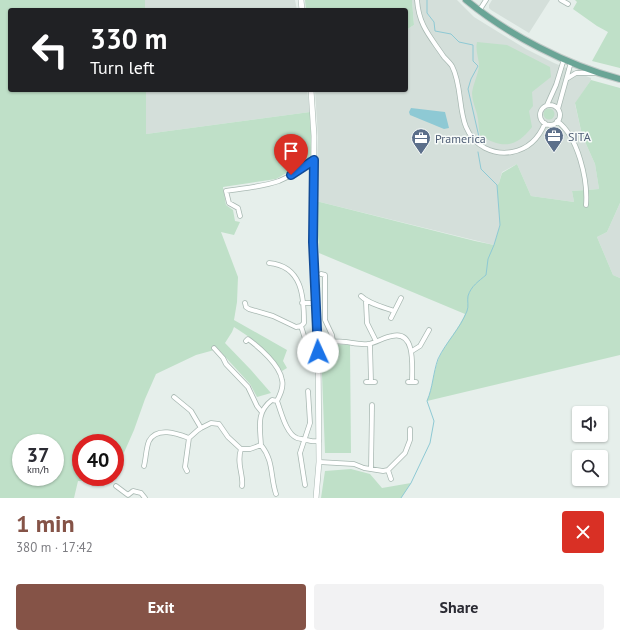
<!DOCTYPE html>
<meta charset="utf-8">
<style>
:root{--surface:#fff;--page:#f2f2f3;--text:#2b2b33;--muted:#7c7c81;--accent:#855347}
body{margin:0;font-family:"PT Sans",sans-serif;background:var(--page);color:var(--text);height:100vh;display:flex;flex-direction:column;font-size:15px;white-space:nowrap}
*{box-sizing:border-box;margin:0}
p{font-size:13px;color:var(--muted)}
.icon{flex:none;width:22px;height:22px;fill:none;stroke:currentColor;stroke-width:2;stroke-linecap:round;stroke-linejoin:round}
.map{position:relative;height:498px;overflow:hidden}
.sheet{display:flex;flex-direction:column;background:var(--surface);flex:1}
.sheet>*{flex:none}
.banner{position:absolute;left:8px;top:8px;width:400px;height:84px;border-radius:4px;box-shadow:0 1px 3px #0004;background:#202124;color:#fff;overflow:hidden}
.tools{position:absolute;left:572px;top:406px;display:grid;gap:8px}
.tools a{display:grid;place-items:center;width:36px;height:36px;border-radius:4px;background:var(--surface);box-shadow:0 1px 3px #0004;font-size:20px}
.speed{position:absolute;left:12px;top:434px;display:flex;gap:8px;font-size:20px;font-weight:700;text-align:center}
.speed>*{display:grid;place-content:center;width:52px;height:52px;border-radius:50%;background:var(--surface);box-shadow:0 1px 3px #0004;line-height:1}
.speed small{font-size:10px;font-weight:400}
.speed .limit{border:6px solid #d22;background:#fff;color:#111}
.pin{position:absolute;display:grid;place-items:center;width:34px;height:34px;color:#fff;margin:-41px -17px;border-radius:50% 50% 50% 0;rotate:-45deg;box-shadow:0 0 4px #0007}
.pin .icon{rotate:45deg}
.me{position:absolute;width:44px;margin:-22px;rotate:358deg;stroke-linejoin:round;filter:drop-shadow(0 0 3px #0008)}
.turn{display:flex;align-items:center;gap:14px;height:84px;padding:0 16px;font-size:18px}
.turn .icon{width:52px;height:52px;stroke-width:2.5}
.turn b{display:block;font-size:28px;line-height:34px}
.round{display:grid;place-items:center;flex:none;width:42px;height:42px;border-radius:4px;background:var(--page)}
.head{display:flex;align-items:center;justify-content:space-between;height:68px;padding:0 16px}
h1{font-size:24px;font-weight:600;line-height:30px;color:var(--accent)}
.primary-button{display:flex;gap:8px;margin-top:auto;padding:8px 16px}
.primary-button a{flex:1;height:46px;border-radius:4px;background:var(--accent);color:#fff;font-size:16px;font-weight:600;line-height:46px;text-align:center}
.primary-button a+a{background:var(--page);color:var(--text)}
.map>svg:first-child{display:block}
.built{fill:#d4dfda}
.green{fill:#bfe0c8;fill-rule:evenodd}
.water{fill:#8ec9d4}
.lines{fill:none;stroke-linecap:round;stroke-linejoin:round}
.stream{stroke:#8ec9d4;stroke-width:1}
.minor-casing{stroke:#a8b8b2;stroke-width:5.5}
.tertiary-casing{stroke:#a8b8b2;stroke-width:6}
.primary-casing{stroke:#c2cac8;stroke-width:8}
.minor{stroke:#fff;stroke-width:4}
.tertiary{stroke:#fff;stroke-width:5}
.primary{stroke:#6aa596;stroke-width:6}
.route-casing{stroke:#114b97;stroke-width:10}
.route{stroke:#1a73e8;stroke-width:7}
.labels{text-anchor:middle;dominant-baseline:central;stroke-width:3;stroke-linejoin:round;paint-order:stroke}
.service-label{font-size:12px;fill:#4e5e75;stroke:#f7fbf9;text-anchor:start}
</style>
<div class="map">
<svg width="620" height="498" viewBox="0 0 620 498">
<rect width="100%" height="100%" fill="#e6efeb"/>
<path class="built" d="M145,0H295L297,10H145Z
M412,0H457L474,17L526,49L554,63L591,78V80L575,104L582,135L595,164L599,189L572,191L574,202L531,196L517,164L502,172L499,183L497,185L500,225L494,245L316,201L318,137L315,90H406V30L414,25Z
M492,0H550L529,33L491,10L489,8V5Z
M146,90H307L310,112L146,134Z
M620,203V278L613,275L597,237L607,232Z"/>
<path class="green" d="M0,0H145V10H10V90H146V134L310,112L311,131V159L276,179L223,187L226,205L233,210L235,221L240,222L234,235L221,232L238,277L237,302L234,320L287,350L283,361L287,368L282,371C267,350 255,340 234,327L232,332L225,343L251,370L271,393L257,397L250,384L218,349L196,355L156,374L145,399L134,430L115,473V443H81V477H113L111,481H78L74,498H0ZM21,443H55V477H21Z
M305,0H412L414,25L406,30V10H306Z
M575,0H620V68L592,61L608,32L597,26L573,9L577,2Z
M477,42L507,45L550,67L551,77L532,92L533,106L529,111L532,127C516,148 502,149 480,135C478,128 479,121 477,114C475,107 472,100 472,93C473,84 478,75 479,66C479,58 475,51 477,42Z
M591,80L620,88V203L607,232L597,237L613,275L620,278V355L427,401C433,387 433,372 439,358C446,342 458,330 465,314L319,253L316,201L475,241L494,245L500,225L497,185L499,183L502,173L517,164L531,196L574,202L572,191L599,189L595,164L582,135L575,103Z
M543.5 114a5.5 5.5 0 1 1 11 0a5.5 5.5 0 1 1-11 0Z
M331,344L350,345L351,453H325L321,348Z
M351,469L370,474L382,488L411,483L401,498H321L325,471Z"/>
<path class="water" d="M411,108L445,112L449,128L444,129L410,115L409,112Z"/>
<g class="lines">
<path class="stream" d="M427,0V13L434,22L435,31L451,34L459,42L473,45V61L478,66L471,79L468,89L479,137
M401,498L411,483L430,443L434,421L427,401C433,387 433,373 438,359C446,342 460,329 467,311C469,306 467,301 468,296C471,286 479,281 486,275L488,259L494,245L500,225L497,185L481,169L478,152"/>
<defs>
<path id="minor" d="M417,0C419,26 430,36 444,57C447,60 450,63 452,66C466,93 453,131 485,148C493,152 502,154 512,152C528,149 539,138 545,123
M561,0L568,4
M479,11L486,0
M568,78L576,73H596
M547,105L556,85L564,59
M540 115a10 10 0 1 1 20 0a10 10 0 1 1-20 0Z
M558,109L571,62
M557,121C578,136 588,180 586,205
M240,216L238,208L229,203L226,191C244,188 262,187 279,181C291,176 303,168 314,160
M321,274L325,275V320L332,335L333,341
M361,296C369,304 383,307 394,311
M366,302L367,323L376,341
M245,303L246,307L249,309L273,316L296,327L301,326L304,323C304,296 302,266 269,263
M302,303H316
M391,318L401,298
M301,326L306,342L303,346L307,351
M246,341L248,339C259,347 280,365 282,380C284,387 280,395 277,401
M318,342C328,341 337,341 346,342C353,343 361,345 368,344C376,343 384,337 392,336C416,330 412,367 412,382
M370,344L371,382
M214,348L223,358L226,364L248,387L257,406L261,411
M412,351L420,346L429,330
M366,382H375
M408,382H416
M174,397L191,411L201,428L198,430L189,438
M201,428L211,423L219,424L228,437L241,449C236,464 244,475 242,486
M261,445C260,427 256,412 272,400L277,401C281,411 286,434 297,438C300,439 303,439 306,440C312,441 313,442 319,441
M241,449H250L261,445C274,461 270,476 276,494
M319,462L354,464L364,468L383,471L388,470L405,453L410,440V429
M144,466C146,458 146,448 149,441C157,426 178,434 189,438L185,467L187,471
M371,469L372,405
M388,470L391,479
M305,485L300,453L310,423L308,391
M116,486L128,495L133,491L141,493L145,498"/>
<path id="tertiary" d="M301,0L302,10
M311,90L314,136L313,242L318,352L319,462L316,498"/>
<path id="primary" d="M466,0C507,34 568,66 620,79"/>
</defs>
<use href="#minor" class="minor-casing"/>
<use href="#tertiary" class="tertiary-casing"/>
<use href="#primary" class="primary-casing"/>
<use href="#minor" class="minor"/>
<use href="#tertiary" class="tertiary"/>
<use href="#primary" class="primary"/>
</g>
<g class="lines">
<defs>
<path id="route" d="M291,175L314,160L313,242L318,352"/>
</defs>
<use href="#route" class="route-casing"/>
<use href="#route" class="route"/>
</g>
<defs>
<symbol id="office-pin" viewBox="-11 -11 22 30"><path d="M0 17L-7.5 6A9.5 9.5 0 1 1 7.5 6Z" fill="#5c6f8a" stroke="#f7fbf9"/><path d="M-6-3h4V-5.5h4V-3h4V5H-6ZM-1-4.5V-3h2v-1.5ZM-6 0V1H6V0Z" fill="#fff"/></symbol>
</defs>
<g fill-rule="evenodd">
<use href="#office-pin" x="543" y="125" width="22" height="30"/>
<use href="#office-pin" x="410" y="127" width="22" height="30"/>
</g>
<g class="labels">
<g class="service-label">
<text x="568" y="136">SITA</text>
<text x="435" y="138">Pramerica</text>
</g>
</g>
</svg>
<div class="tools">
<a><svg class="icon" aria-label="sound" viewBox="0 0 24 24"><path d="M4 9h4l5-4v14l-5-4H4zM17 9q2 3 0 6"/></svg></a>
<a><svg class="icon" aria-label="search" viewBox="0 0 24 24"><circle cx="10" cy="10" r="6"/><path d="M15 15l6 6"/></svg></a>
</div>
<div class="speed"><div>37<small>km/h</small></div><div class="limit">40</div></div>
<div class="pin" style="left:291px;top:175px;background:#d93025"><svg class="icon" aria-label="arrive" viewBox="0 0 24 24"><path d="M6 21V4h12l-3 4 3 4H6"/></svg></div>
<svg class="me" style="left:318px;top:352px" viewBox="-20 -20 40 40"><circle r="19" fill="#fff"/><path d="M0-13L10 11 0 6-10 11z" fill="#1a73e8"/></svg>
<div class="banner">
<div class="turn"><svg class="icon" aria-label="left" viewBox="0 0 24 24"><path d="M17 20v-9H6M10 6l-5 5 5 5"/></svg><div><b>330 m</b>Turn left</div></div>
</div>
</div>
<section class="sheet">
<div class="head"><div><h1>1 min</h1><p>380 m · 17:42</p></div><a class="round" style="background:#d93025;color:#fff"><svg class="icon" aria-label="close" viewBox="0 0 24 24"><path d="M6 6l12 12M18 6L6 18"/></svg></a></div>
<div class="primary-button"><a>Exit</a><a>Share</a></div>
</section>
